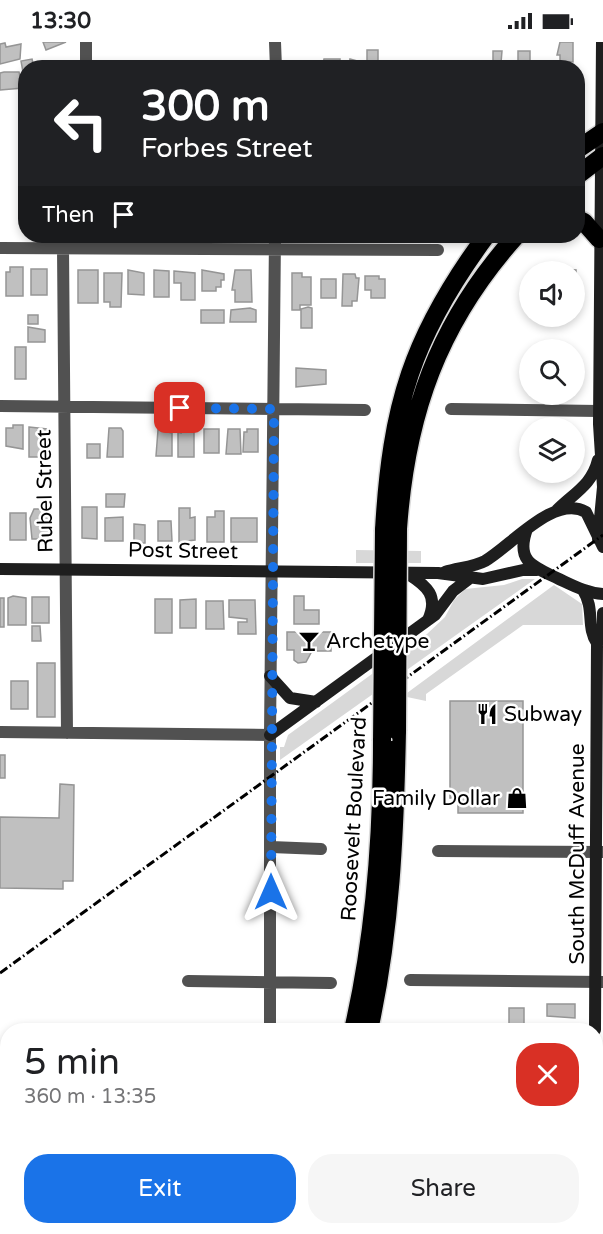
<!DOCTYPE html>
<meta charset="utf-8">
<style>
:root{--surface:#fff;--page:#f6f6f6;--text:#202124;--muted:#757577;--accent:#1a73e8}
body{margin:0;font-family:"Varela Round",sans-serif;background:var(--page);color:var(--text);height:100vh;display:flex;flex-direction:column;font-size:22px;white-space:nowrap}
*{box-sizing:border-box;margin:0}
p{font-size:20px;color:var(--muted)}
.icon{flex:none;width:33px;height:33px;fill:none;stroke:currentColor;stroke-width:2;stroke-linecap:round;stroke-linejoin:round}
.map{position:relative;flex:1;overflow:hidden}
.panel{position:absolute;left:0px;top:981px;width:603px;height:212px;display:flex;flex-direction:column;background:var(--surface);border-radius:24px 24px 0 0;box-shadow:0 3px 9px #0003}
.panel>*{flex:none}
.top-card{position:absolute;left:18px;top:18px;width:567px;height:183px;border-radius:24px;box-shadow:0 3px 9px #0003;background:#202124;color:#fff;overflow:hidden}
.buttons{position:absolute;left:519px;top:219px;display:grid;gap:12px}
.buttons a{display:grid;place-items:center;width:66px;height:66px;border-radius:50%;background:var(--surface);box-shadow:0 3px 9px #0003;font-size:30px}
.pin{position:absolute;display:grid;place-items:center;width:51px;height:51px;color:#fff;margin:-26px;border-radius:12px;box-shadow:0 3px 9px #0006}
.me{position:absolute;width:66px;margin:-33px;rotate:0deg;stroke-linejoin:round;filter:drop-shadow(0 0 4px #0008)}
.turn{display:flex;align-items:center;gap:21px;height:126px;padding:0 24px;font-size:27px}
.turn .icon{width:78px;height:78px;stroke-width:2.5}
.turn b{display:block;font-size:42px;line-height:51px}
.then{display:flex;align-items:center;height:57px;padding:0 24px;background:#0003;gap:12px;font-size:22px}
.round{display:grid;place-items:center;flex:none;width:63px;height:63px;border-radius:24px;background:var(--page)}
.head{display:flex;align-items:center;justify-content:space-between;height:102px;padding:0 24px}
h1{font-size:36px;font-weight:600;line-height:45px}
.cta{display:flex;gap:12px;margin-top:auto;padding:12px 24px}
.cta a{flex:1;height:69px;border-radius:24px;background:var(--accent);color:#fff;font-size:24px;font-weight:600;line-height:69px;text-align:center}
.cta a+a{background:var(--page);color:var(--text)}
.status{display:flex;justify-content:space-between;align-items:center;height:42px;padding:0 30px;background:var(--surface);direction:ltr}
.status svg{height:16px;fill:currentColor}
.map>svg:first-child{display:block}
.green{fill:#d8d8d8}
.building{fill:#c0c0c0;stroke:#959595;stroke-width:1.5}
.lines{fill:none;stroke-linecap:round;stroke-linejoin:round}
.highway-casing{stroke:#dbdbdb;stroke-width:21}
.street{stroke:#515151;stroke-width:12}
.secondary{stroke:#1e1e1e;stroke-width:12}
.highway{stroke:#000;stroke-width:18}
.rail{stroke:#000;stroke-width:3;stroke-dasharray:9 3 1.5 3;stroke-linecap:butt}
.highway-bridge-casing{stroke:#dbdbdb;stroke-width:21;stroke-linecap:butt}
.highway-bridge{stroke:#000;stroke-width:18}
.route{stroke:#1a73e8;stroke-width:10;stroke-dasharray:0 18}
.labels{text-anchor:middle;dominant-baseline:central;stroke-width:5;stroke-linejoin:round;paint-order:stroke}
.street-label{font-size:21px;fill:#000;stroke:#fff}
.poi-label{font-size:21px;fill:#000;stroke:#fff;text-anchor:start}
</style>
<div class="status"><b>13:30</b><svg viewBox="0 0 49 12"><path d="M0 12V9h3v3zM5 12V6h3v6zM10 12V3h3v9zM15 12V0h3v12zM26 1h20v11H26zM47 4h2v5h-2z"/></svg></div>
<div class="map">
<svg width="603" height="1192" viewBox="0 0 603 1192">
<rect width="100%" height="100%" fill="#fff"/>
<path class="green" d="M356,508L421,509V521H356Z
M522,537H535L280,718V705H284L288,693L427,592L445,575L454,558L465,547L504,543Z
M554,543L582,562L583,583H523L426,652V659L407,655V651Z"/>
<path class="building" d="M43,0H66L46,8Z
M560,0H573V20L560,19V13H557Z
M5,1L6,5L21,2L20,17L0,22V2Z
M367,8H378V22H367Z
M493,9H502L501,21L493,20Z
M518,9H530V22H518Z
M32,17L34,26H26L23,30L21,19Z
M324,17H340V26H322Z
M350,17L365,21V26H348Z
M4,30H19L23,46L0,48V31Z
M10,225H23V254H6V230H10Z
M537,225L576,228V248L574,230H537Z
M31,227H47V253H31Z
M78,228H98V261H78Z
M128,228L144,231V253L128,252Z
M154,228L169,229V255H154Z
M202,228L224,232V238H221V245H216V249H202Z
M235,228H251L252,260H235V248H232Z
M174,229L195,231V258H181V241H174Z
M104,231H122L121,265H110V260H104Z
M292,231H302V235H311V263H300V268H292Z
M343,232H355L356,236H359L357,259H352V264H342Z
M365,234H379V237H385V256H371V248H365Z
M321,237H336V256H321Z
M308,265L312,266V286H301V267Z
M250,266L256,268V280H230L231,268Z
M201,268H224V281H201Z
M28,273H38V282H28Z
M28,285L45,288V300H28Z
M15,305H26V337H15Z
M296,326L326,328V342L296,345Z
M13,383H23V407L6,404V386H13Z
M29,385L47,387V415H29Z
M109,386H121L123,389V415H107Z
M181,387H192L194,390V415H178V390L181,391Z
M204,387H219V411H204Z
M228,387H240L241,412H226Z
M247,387H258V410H243L244,390H247Z
M158,388L172,391V414H156Z
M87,402H100V416H87Z
M106,452H125L124,465H106Z
M82,465H97V497L82,496Z
M179,466H190V476L195,475V498L179,500Z
M34,467H50L51,497H32L30,476Z
M215,469H224V500H207V475H215Z
M10,471H26V498H10Z
M123,475V499H105V476Z
M231,476H257V500H231Z
M158,479H171L172,499H158Z
M134,482L145,483V501H134Z
M13,554L26,556V583H8V556Z
M294,554H304V568H319V582H294Z
M32,555H49V581H32Z
M0,556H4V585H0Z
M155,557H172V591H155Z
M196,557V586H180V558Z
M229,558H255L256,592H238V580H247V577L229,575Z
M206,559H223L224,587H206Z
M32,584H40L41,599H32Z
M287,590H331V609H312L306,620L298,621L294,618V608H287Z
M37,621H55V675H37Z
M11,639H28V667H11Z
M450,659H523V771H458V756H450Z
M0,713H5V736H0Z
M60,742L74,743L73,839H63V847L0,846V775L59,776Z
M547,962H575V976L547,974Z
M509,966H524V985H509Z"/>
<g class="lines">
<defs>
<path id="highway" d="M578,107L603,90
M578,133L603,114
M578,177L584,180L599,197
M398,487C406,372 438,281 516,194
M384,488C391,364 412,294 486,194
M353,988C375,893 382,797 382,699
M369,988C391,889 395,790 397,689
M286,1192L289,1185
M303,1192L306,1185"/>
</defs>
<use href="#highway" class="highway-casing"/>
<path class="street" d="M275,0L276,26
M86,26V0
M0,206L438,208
M63,206L67,691
M0,364L365,368
M451,367L599,369
M0,690L270,693
M271,805L321,807
M438,809L603,810
M410,938L603,940
M188,939L331,941
M270,988V693L275,194
M0,1065H8
M596,1070H603
M0,1182L21,1192
M252,1192L255,1185"/>
<path class="secondary" d="M557,468C574,451 592,443 598,418
M527,487C515,520 534,525 559,537C574,544 587,551 603,552
M598,497L603,445L599,382L602,0
M0,527L438,531L483,537L523,528H537
M445,530C457,526 474,525 485,519C511,504 554,452 586,470L603,505
M408,532C427,544 439,554 428,578
M583,548C595,567 586,585 597,601L595,988
M597,601L603,593V571
M270,634L290,656L316,660
M270,693L435,573L453,549L470,536
M593,1192V1185"/>
<use href="#highway" class="highway"/>
<path class="rail" d="M0,931L603,493"/>
<defs>
<path id="highway-bridge" d="M397,689L398,487
M382,699L384,488"/>
</defs>
<use href="#highway-bridge" class="highway-bridge-casing"/>
<use href="#highway-bridge" class="highway-bridge"/>
</g>
<g class="lines">
<path class="route" d="M180,366L274,367L271,850"/>
</g>
<defs>
<symbol id="bar-bare" viewBox="-9 -9 18 18"><path d="M-6-5H6L.8 .8V4.5H3.5V6h-7V4.5H-.8V.8Z" fill="#000" stroke="#fff" stroke-width="2.5" paint-order="stroke"/></symbol>
<symbol id="restaurant-bare" viewBox="-9 -9 18 18"><path d="M-5-6h1v4h1v-4h1v4h1v-4h1v5L-1.5 .5V6h-2V.5L-5-1ZM5-6V6H3V1.5H1.5Q1.5-4 5-6Z" fill="#000" stroke="#fff" stroke-width="2.5" paint-order="stroke"/></symbol>
<symbol id="shop-bare" viewBox="-9 -9 18 18"><path d="M-5-2.5h2.3a2.7 3.5 0 0 1 5.4 0H5L5.5 6h-11ZM-1.5-2.5h3a1.5 2.3 0 0 0-3 0Z" fill="#000" stroke="#fff" stroke-width="2.5" paint-order="stroke"/></symbol>
</defs>
<g fill-rule="evenodd">
<use href="#bar-bare" x="294" y="584" width="30" height="30"/>
<use href="#restaurant-bare" x="472" y="657" width="30" height="30"/>
<use href="#shop-bare" x="502" y="741" width="30" height="30"/>
</g>
<g class="labels">
<g class="street-label">
<text transform="translate(45 449) rotate(-91)">Rubel Street</text>
<text transform="translate(183 509) rotate(1)">Post Street</text>
<text transform="translate(354 777) rotate(-87)">Roosevelt Boulevard</text>
<text transform="translate(577 812) rotate(-90)">South McDuff Avenue</text>
</g>
<g class="poi-label">
<text x="326" y="599">Archetype</text>
<text x="504" y="672">Subway</text>
<text x="500" y="756" text-anchor="end">Family Dollar</text>
</g>
</g>
</svg>
<div class="buttons">
<a><svg class="icon" aria-label="sound" viewBox="0 0 24 24"><path d="M4 9h4l5-4v14l-5-4H4zM17 9q2 3 0 6"/></svg></a>
<a><svg class="icon" aria-label="search" viewBox="0 0 24 24"><circle cx="10" cy="10" r="6"/><path d="M15 15l6 6"/></svg></a>
<a><svg class="icon" aria-label="layers" viewBox="0 0 24 24"><path d="M12 4l9 5-9 5-9-5zM3 14l9 5 9-5"/></svg></a>
</div>
<div class="pin" style="left:180px;top:366px;background:#d93025"><svg class="icon" aria-label="arrive" viewBox="0 0 24 24"><path d="M6 21V4h12l-3 4 3 4H6"/></svg></div>
<svg class="me" style="left:271px;top:850px" viewBox="-20 -20 40 40"><path d="M0-17L14 15 0 8-14 15z" fill="#1a73e8" stroke="#fff" stroke-width="4"/></svg>
<div class="top-card">
<div class="turn"><svg class="icon" aria-label="left" viewBox="0 0 24 24"><path d="M17 20v-9H6M10 6l-5 5 5 5"/></svg><div><b>300 m</b>Forbes Street</div></div>
<div class="then">Then<svg class="icon" aria-label="arrive" viewBox="0 0 24 24"><path d="M6 21V4h12l-3 4 3 4H6"/></svg></div>
</div>
<section class="panel">
<div class="head"><div><h1>5 min</h1><p>360 m · 13:35</p></div><a class="round" style="background:#d93025;color:#fff"><svg class="icon" aria-label="close" viewBox="0 0 24 24"><path d="M6 6l12 12M18 6L6 18"/></svg></a></div>
<div class="cta"><a>Exit</a><a>Share</a></div>
</section>
</div>
